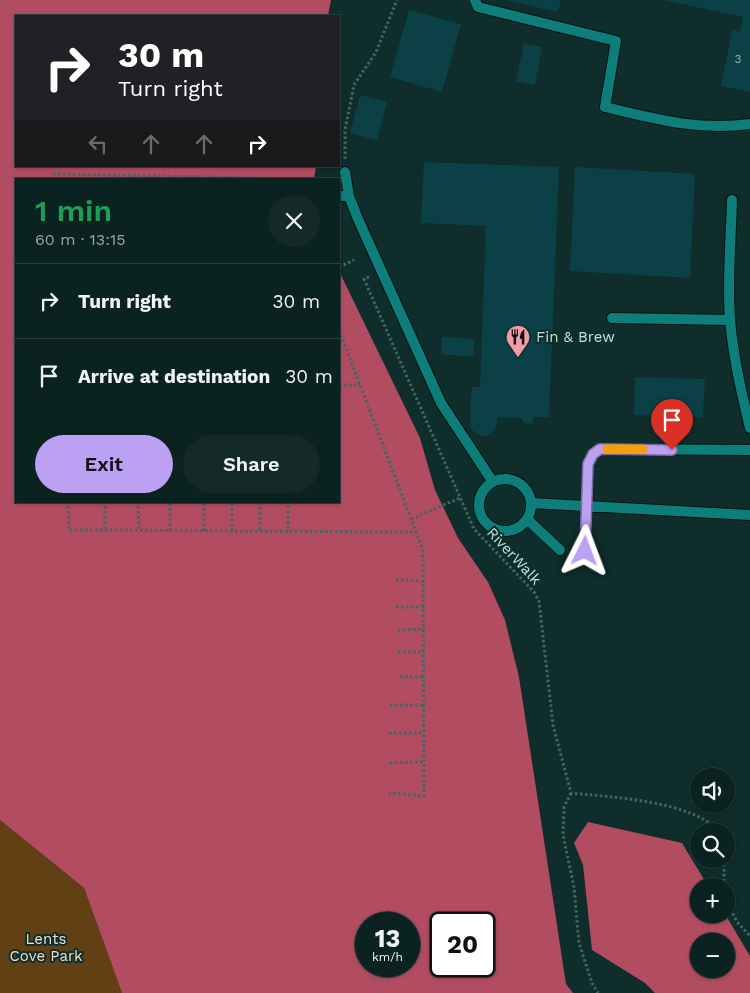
<!DOCTYPE html>
<meta charset="utf-8">
<style>
:root{--surface:#0a2220;--page:#132a29;--text:#f1f3f6;--muted:#99a4a5;--line:#2a3f3e;--accent:#bca0f2}
body{margin:0;font-family:"Work Sans",sans-serif;background:var(--page);color:var(--text);height:100vh;display:flex;flex-direction:column;font-size:19px;white-space:nowrap}
*{box-sizing:border-box;margin:0}
p{font-size:16px;color:var(--muted)}
.icon{flex:none;width:28px;height:28px;fill:none;stroke:currentColor;stroke-width:2;stroke-linecap:round;stroke-linejoin:round}
.map{position:relative;flex:1;overflow:hidden}
.drawer{position:absolute;left:15px;top:178px;width:325px;height:325px;display:flex;flex-direction:column;background:var(--surface);border-radius:0px;box-shadow:0 1px 4px #0004,0 0 0 1px var(--line)}
.drawer>*{flex:none}
.hud{position:absolute;left:15px;top:15px;width:325px;height:152px;border-radius:0px;box-shadow:0 1px 4px #0004,0 0 0 1px var(--line);background:#202124;color:#fff;overflow:hidden}
.fabs{position:absolute;left:690px;top:768px;display:grid;gap:10px}
.fabs a{display:grid;place-items:center;width:45px;height:45px;border-radius:50%;background:var(--surface);box-shadow:0 1px 4px #0004,0 0 0 1px var(--line);font-size:25px}
.speed{position:absolute;left:355px;top:912px;display:flex;gap:10px;font-size:25px;font-weight:700;text-align:center}
.speed>*{display:grid;place-content:center;width:65px;height:65px;border-radius:50%;background:var(--surface);box-shadow:0 1px 4px #0004,0 0 0 1px var(--line);line-height:1}
.speed small{font-size:12px;font-weight:400}
.speed .limit{border:2px solid #111;border-radius:8px;background:#fff;color:#111}
.pin{position:absolute;display:grid;place-items:center;width:42px;height:42px;color:#fff;margin:-51px -21px;border-radius:50% 50% 50% 0;rotate:-45deg;box-shadow:0 0 5px #0007}
.pin .icon{rotate:45deg}
.me{position:absolute;width:55px;margin:-28px;rotate:3deg;stroke-linejoin:round;filter:drop-shadow(0 0 4px #0008)}
.turn{display:flex;align-items:center;gap:18px;height:105px;padding:0 20px;font-size:22px}
.turn .icon{width:65px;height:65px;stroke-width:2.5}
.turn b{display:block;font-size:35px;line-height:42px}
.lanes{display:flex;align-items:center;height:48px;padding:0 20px;background:#0003;justify-content:center;gap:25px;direction:ltr}
.lanes .off{opacity:.35}
.round{display:grid;place-items:center;flex:none;width:52px;height:52px;border-radius:26px;background:var(--page)}
.overview{display:flex;align-items:center;justify-content:space-between;height:85px;padding:0 20px}
h1{font-size:30px;font-weight:600;line-height:38px;color:#1e9e55}
.action{display:flex;gap:10px;margin-top:auto;padding:10px 20px}
.action a{flex:1;height:58px;border-radius:30px;background:var(--accent);color:#111;font-size:20px;font-weight:600;line-height:58px;text-align:center}
.action a+a{background:var(--page);color:var(--text)}
ul{padding:0;list-style:none}
li{display:flex;align-items:center;gap:15px;height:75px;padding:0 20px;border-top:1px solid var(--line)}
li div{flex:1}
li b{display:block;font-size:19px}
li em{font-style:normal}
.map>svg:first-child{display:block}
.green{fill:#614014}
.water{fill:#b14c61;fill-rule:evenodd}
.building{fill:#0c4047}
.lines{fill:none;stroke-linecap:round;stroke-linejoin:round}
.lane-casing{stroke:#001513;stroke-width:12}
.path{stroke:#436663;stroke-width:3;stroke-dasharray:2.5 2.5;stroke-linecap:butt}
.lane{stroke:#0d7e79;stroke-width:10}
.route-casing{stroke:#7a689d;stroke-width:12}
.route{stroke:#bca0f2;stroke-width:9}
.slow{stroke:#f59e0b;stroke-width:9}
.labels{text-anchor:middle;dominant-baseline:central;stroke-width:4;stroke-linejoin:round;paint-order:stroke}
.number-label{font-size:12px;fill:#8cbab9}
.poi-label{font-size:15px;fill:#b7e3df;stroke:#0e2d2b;text-anchor:start}
.street-label{font-size:15px;fill:#b7e3df;stroke:#0e2d2b}
.park-label{font-size:15px;fill:#f2e0cc;stroke:#0e2d2b}
</style>
<div class="map">
<svg width="750" height="993" viewBox="0 0 750 993">
<rect width="100%" height="100%" fill="#0e2d2b"/>
<path class="green" d="M0,820L84,888L122,993H0Z"/>
<path class="water" d="M0,0H331L328,16H16V166H316L314,179H16V501H339V271L420,438L435,490L458,538L488,582L505,620L519,677L566,984L573,993H122L84,888L0,820ZM366,924H409V966H366ZM441,924H484V966H441Z
M588,822L682,843L708,886H699V914H725L750,956V993H655L645,983L592,950L583,865L574,843ZM699,941H726V969H699Z"/>
<path class="building" d="M506,0H561L558,12Z
M663,0H750V92L721,86L732,30L740,32L743,17Z
M409,10L461,24L442,92L390,77Z
M524,43L542,47L535,85L516,81Z
M360,95L387,102L377,140L350,133Z
M424,162L559,167L549,417H534L532,423L528,424L524,423L521,418L498,417L495,430L486,436H480L472,430L470,425L471,390L473,387H480L486,226L421,223Z
M575,167L695,174L690,278L570,271Z
M442,337L475,339L473,357L441,354Z
M635,377L705,379L703,417L634,415Z"/>
<g class="lines">
<defs>
<path id="lane" d="M475,0L478,7L616,41L605,107C655,119 698,131 750,124
M345,172L349,196L358,219L441,403L493,482
M339,196H349
M732,200C731,240 727,279 730,319C733,356 741,392 750,428
M612,318L730,320
M479 505a26 26 0 1 1 52 0a26 26 0 1 1-52 0Z
M531,503L750,515
M527,519L560,550
M585,551L588,464L593,454L600,449L750,450"/>
</defs>
<use href="#lane" class="lane-casing"/>
<path class="path" d="M345,159V130L354,85L376,52L397,0
M53,174L301,179
M339,267L354,260
M369,277L364,279L474,529L534,592L539,601L553,725L571,793C610,797 693,801 718,831
M339,330L423,550L424,796L389,793
M339,385H360
M68,501L69,530L417,532
M105,501V531
M138,501L139,531
M288,501V532
M260,502V531
M411,519L460,498
M170,531V501
M204,531V502
M232,531V501
M396,580L424,581
M396,607H424
M398,630L424,629
M398,652H424
M400,677H424
M390,705H424
M389,733H424
M390,763L424,762
M571,793L564,807L563,835L574,887L579,943L592,983L598,993
M724,859V886
M726,900L737,922L750,936"/>
<use href="#lane" class="lane"/>
</g>
<g class="lines">
<defs>
<path id="route" d="M585,551L588,464L593,454L600,449L672,450"/>
</defs>
<use href="#route" class="route-casing"/>
<use href="#route" class="route"/>
<path class="slow" d="M607,449H643"/>
</g>
<defs>
<symbol id="restaurant-pin" viewBox="-11 -11 22 30"><path d="M0 17L-7.5 6A9.5 9.5 0 1 1 7.5 6Z" fill="#f39aa8" stroke="#0e2d2b"/><path d="M-5-6h1v4h1v-4h1v4h1v-4h1v5L-1.5 .5V6h-2V.5L-5-1ZM5-6V6H3V1.5H1.5Q1.5-4 5-6Z" fill="#111"/></symbol>
</defs>
<g fill-rule="evenodd">
<use href="#restaurant-pin" x="504" y="323" width="28" height="38"/>
</g>
<g class="labels">
<g class="number-label">
<text x="738" y="59">3</text>
</g>
<g class="poi-label">
<text x="536" y="337">Fin &amp; Brew</text>
</g>
<g class="street-label">
<text transform="translate(514 556) rotate(47)">RiverWalk</text>
</g>
<g class="park-label">
<text x="46" y="939">Lents<tspan x="46" dy="17">Cove Park</tspan></text>
</g>
</g>
</svg>
<div class="fabs">
<a><svg class="icon" aria-label="sound" viewBox="0 0 24 24"><path d="M4 9h4l5-4v14l-5-4H4zM17 9q2 3 0 6"/></svg></a>
<a><svg class="icon" aria-label="search" viewBox="0 0 24 24"><circle cx="10" cy="10" r="6"/><path d="M15 15l6 6"/></svg></a>
<a>+</a>
<a>−</a>
</div>
<div class="speed"><div>13<small>km/h</small></div><div class="limit">20</div></div>
<div class="pin" style="left:672px;top:450px;background:#d93025"><svg class="icon" aria-label="arrive" viewBox="0 0 24 24"><path d="M6 21V4h12l-3 4 3 4H6"/></svg></div>
<svg class="me" style="left:585px;top:551px" viewBox="-20 -20 40 40"><path d="M0-17L14 15 0 8-14 15z" fill="#bca0f2" stroke="#fff" stroke-width="4"/></svg>
<div class="hud">
<div class="turn"><svg class="icon" aria-label="right" viewBox="0 0 24 24"><path d="M7 20v-9h11M14 6l5 5-5 5"/></svg><div><b>30 m</b>Turn right</div></div>
<div class="lanes"><svg class="icon off" aria-label="left" viewBox="0 0 24 24"><path d="M17 20v-9H6M10 6l-5 5 5 5"/></svg><svg class="icon off" aria-label="ahead" viewBox="0 0 24 24"><path d="M12 20V5M6 11l6-6 6 6"/></svg><svg class="icon off" aria-label="ahead" viewBox="0 0 24 24"><path d="M12 20V5M6 11l6-6 6 6"/></svg><svg class="icon" aria-label="right" viewBox="0 0 24 24"><path d="M7 20v-9h11M14 6l5 5-5 5"/></svg></div>
</div>
<section class="drawer">
<div class="overview"><div><h1>1 min</h1><p>60 m · 13:15</p></div><a class="round"><svg class="icon" aria-label="close" viewBox="0 0 24 24"><path d="M6 6l12 12M18 6L6 18"/></svg></a></div>
<ul>
<li><svg class="icon" aria-label="right" viewBox="0 0 24 24"><path d="M7 20v-9h11M14 6l5 5-5 5"/></svg><div><b>Turn right</b></div><em>30 m</em></li>
<li><svg class="icon" aria-label="arrive" viewBox="0 0 24 24"><path d="M6 21V4h12l-3 4 3 4H6"/></svg><div><b>Arrive at destination</b></div><em>30 m</em></li>
</ul>
<div class="action"><a>Exit</a><a>Share</a></div>
</section>
</div>
